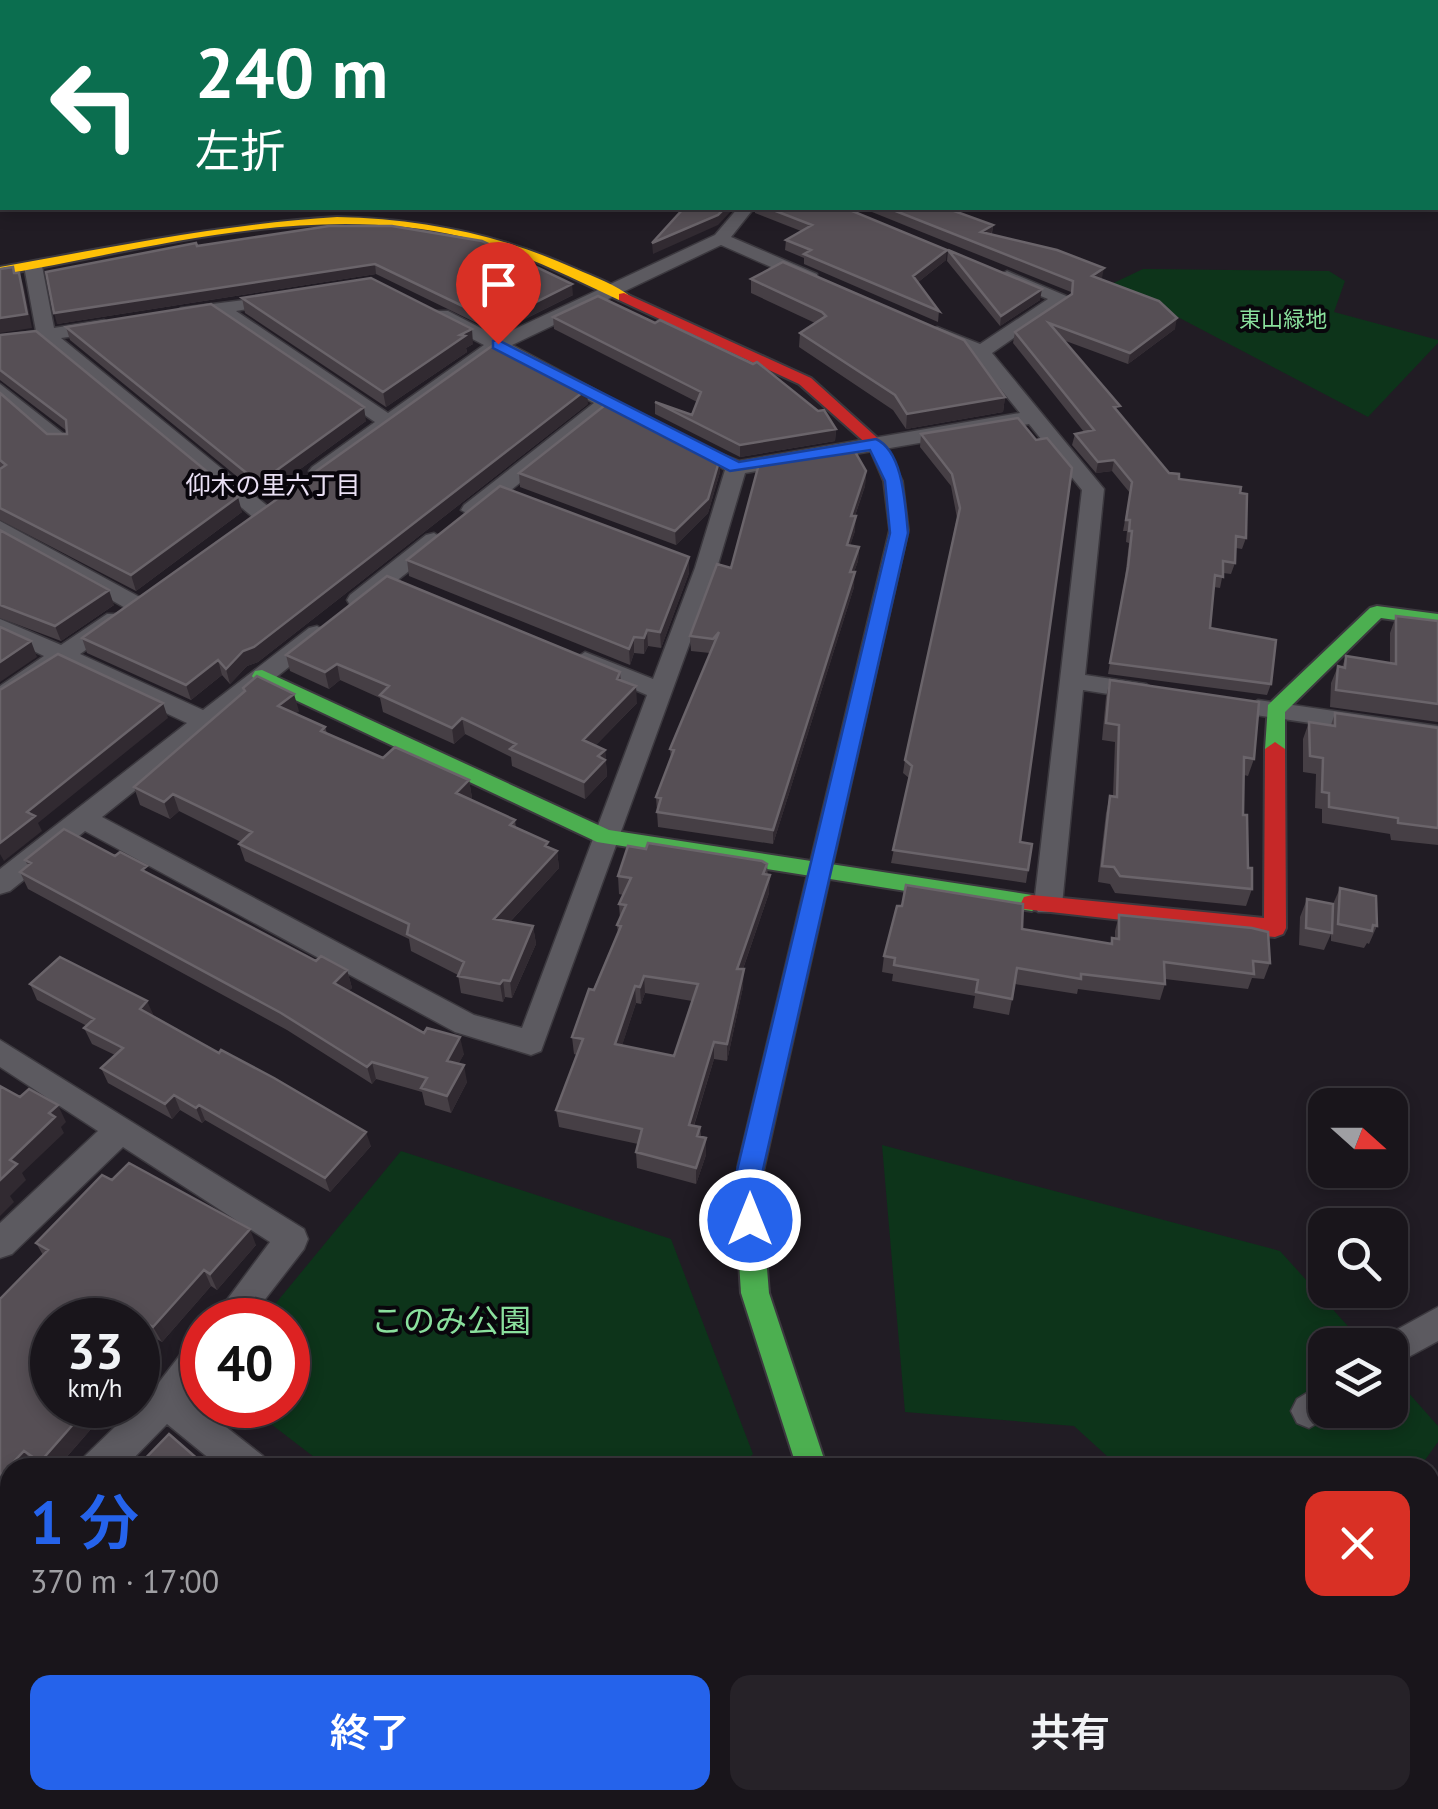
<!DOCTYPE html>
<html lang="ja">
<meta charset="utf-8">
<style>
:root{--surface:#19151b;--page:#262228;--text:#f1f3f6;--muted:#9f9fa3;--line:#37343a;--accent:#2563eb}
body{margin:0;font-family:"PT Sans","Noto Sans JP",sans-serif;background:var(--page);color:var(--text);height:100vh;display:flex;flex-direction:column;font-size:38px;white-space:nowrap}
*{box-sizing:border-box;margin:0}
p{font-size:32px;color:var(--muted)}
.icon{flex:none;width:55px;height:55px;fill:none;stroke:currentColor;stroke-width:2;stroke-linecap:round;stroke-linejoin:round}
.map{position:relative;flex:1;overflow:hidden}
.panel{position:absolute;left:0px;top:1458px;width:1440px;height:352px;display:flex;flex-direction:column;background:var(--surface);border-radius:30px 30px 0 0;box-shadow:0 5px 15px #0003,0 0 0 2px var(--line)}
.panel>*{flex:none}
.banner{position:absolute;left:0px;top:0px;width:1440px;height:210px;box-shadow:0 5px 15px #0003,0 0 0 2px var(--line);background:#0b6e4f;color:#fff;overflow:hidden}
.needle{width:65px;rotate:111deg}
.tools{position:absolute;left:1308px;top:1088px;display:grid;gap:20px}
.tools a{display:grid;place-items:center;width:100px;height:100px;border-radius:20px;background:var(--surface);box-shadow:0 5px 15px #0003,0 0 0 2px var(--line);font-size:50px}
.speed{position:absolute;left:30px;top:1298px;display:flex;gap:20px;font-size:50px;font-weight:700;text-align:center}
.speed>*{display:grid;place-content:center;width:130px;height:130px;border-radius:50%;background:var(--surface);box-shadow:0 5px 15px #0003,0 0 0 2px var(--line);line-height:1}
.speed small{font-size:25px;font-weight:400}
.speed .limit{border:15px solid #d22;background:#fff;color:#111}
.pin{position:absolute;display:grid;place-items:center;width:85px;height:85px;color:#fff;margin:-102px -42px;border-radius:50% 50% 50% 0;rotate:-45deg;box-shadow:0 0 10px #0007}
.pin .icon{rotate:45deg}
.me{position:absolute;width:110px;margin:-55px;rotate:0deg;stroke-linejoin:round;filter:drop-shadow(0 0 8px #0008)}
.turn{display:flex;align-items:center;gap:35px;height:210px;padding:0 30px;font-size:45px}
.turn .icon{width:130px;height:130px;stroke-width:2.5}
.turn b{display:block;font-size:70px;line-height:85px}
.round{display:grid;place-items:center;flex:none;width:105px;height:105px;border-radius:20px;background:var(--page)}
.headline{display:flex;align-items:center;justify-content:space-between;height:170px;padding:0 30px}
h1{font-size:60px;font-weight:600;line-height:75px;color:var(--accent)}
.cta{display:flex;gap:20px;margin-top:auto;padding:20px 30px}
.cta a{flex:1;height:115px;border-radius:20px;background:var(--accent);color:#fff;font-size:40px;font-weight:600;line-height:115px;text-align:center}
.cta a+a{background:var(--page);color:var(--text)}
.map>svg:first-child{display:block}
.green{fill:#0d341a}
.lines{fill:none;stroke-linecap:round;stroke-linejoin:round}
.street-casing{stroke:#3c393f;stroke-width:3}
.fast-casing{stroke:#3c393f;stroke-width:4}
.slow-casing{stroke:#3c393f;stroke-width:4}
.jam-casing{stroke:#3c393f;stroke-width:4}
.street{fill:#5c5a60;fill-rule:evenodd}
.fast{fill:#4caf50;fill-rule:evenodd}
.slow{fill:#ffc107;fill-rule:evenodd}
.jam{fill:#c62828;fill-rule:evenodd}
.wall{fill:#463f45;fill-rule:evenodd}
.shaded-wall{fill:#312a31}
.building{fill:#564f55;stroke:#6a646a;stroke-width:2.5;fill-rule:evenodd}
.route{fill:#2563eb;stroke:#184099;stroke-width:2.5}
.labels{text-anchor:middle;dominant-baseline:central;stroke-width:8;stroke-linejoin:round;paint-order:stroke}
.far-park-label{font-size:22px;fill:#8ae09d;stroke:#09060c}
.far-neighbourhood-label{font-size:25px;fill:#eae0f4;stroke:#09060c}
.near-park-label{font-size:32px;fill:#8ae09d;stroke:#09060c}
</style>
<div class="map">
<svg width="1438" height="1809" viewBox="0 0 1438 1809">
<rect width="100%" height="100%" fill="#211c24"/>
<path class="green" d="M1143,269L1329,271L1345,281L1334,312L1438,340V343L1368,417L1153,304L1103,288Z
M882,1145L1280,1251L1365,1345H1325V1410H1390V1372L1438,1426V1442L1420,1467H1119L1074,1426L905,1412Z
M401,1151L671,1239L753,1454L739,1468L327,1467L246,1405H288V1320H262Z"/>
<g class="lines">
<defs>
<path id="street" d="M1123,0H1142L1144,2H1125Z
M1221,0H1240L1242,2H1223Z
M738,208H754L731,237L817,274V282H805L721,245L512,345L652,420L642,426L609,411L480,515L472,516L461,510L464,505L594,403L498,353L319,477L309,471L312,467L375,422L216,314L181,320L172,314L181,308L283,295V303L236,311L388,413L484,345L434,319V311H448L498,337L715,235Z
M33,261L42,266L54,328L104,320L113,326L104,332L61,338L270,508L273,513L270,518H254L42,341L0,348V336L36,331L24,266Z
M1007,271L1071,298L992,353L1104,489L1085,675L1146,684L1158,692L1146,700L1083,690L1062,905L1058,912H1038L1034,905L1082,490L1029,424L745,473L717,568L541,1051L531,1055L455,1032L85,831L10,891L0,894V869L187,723L64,665L0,705V686L44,656L0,635V619L61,645L107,614H123L127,619L123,624L80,654L203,710L309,628L317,626L329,633L325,638L102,817L474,1015L522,1028L647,695L577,665L573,660L585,652L653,679L695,568L725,470L711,460L714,456L721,454L739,461L1020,413L974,356L928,333L937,327L980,344L1048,299L1001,280L998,276Z
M0,384L69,438V446H55L0,400Z
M0,521L145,600L148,605L145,610H129L0,537Z
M434,533L445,540L442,545L366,605H350L347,600L350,595L426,535Z
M1258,700L1438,726V742L1249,714L1246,708Z
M0,1040L304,1229L308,1239L304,1249L249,1320H212L270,1242L123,1147L12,1254L0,1258V1223L98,1131L0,1067Z
M1438,1307V1341L1390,1367V1345H1376L1378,1340Z
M202,1337V1380L189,1398L263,1456L268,1468H221L167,1424L124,1468H80L85,1456L154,1389L190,1342Z
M1325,1382V1410L1337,1411L1309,1428L1297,1423L1291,1411L1297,1399Z
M10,1535V1578L0,1582V1539Z
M1438,1698V1745L1430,1748V1701Z
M174,1800H220L216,1809H170Z
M444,1800H490L486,1809H440Z
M631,1800H677L681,1809H635Z
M1349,1800H1394L1390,1809H1345Z"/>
<path id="fast" d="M1377,606L1438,614V626L1381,618L1285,712V749L1282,754H1268L1265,749L1268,705L1370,608Z
M262,670L609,830L1032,895L1043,903L1032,911L597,842L255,681L252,676L255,671Z
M751,1156L760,1159L764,1167L760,1183L769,1293L827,1468H797L741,1293L734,1183L742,1159Z"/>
<path id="slow" d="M337,217C423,219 498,234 576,269C594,277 617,285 631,297L619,300C568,276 517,250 463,237C312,201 149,249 0,275V267C112,247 223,224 337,217Z
M899,525L908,530L764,1167L760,1175L751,1178L742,1175L738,1167L890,530Z
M1122,1800H1161L1165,1809H1126Z"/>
<path id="jam" d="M624,293L811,378L884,444L902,481L908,530L905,534L899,535L890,530L884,481L869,446L799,384L619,300V294Z
M1275,742L1285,749L1286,928L1283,934L1275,937L1024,909L1021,903L1024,897L1032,895L1264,918L1265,749Z"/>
</defs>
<use href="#street" class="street-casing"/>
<use href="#fast" class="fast-casing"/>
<use href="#slow" class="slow-casing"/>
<use href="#jam" class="jam-casing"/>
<use href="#street" class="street"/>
<use href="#fast" class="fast"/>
<use href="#slow" class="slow"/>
<use href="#jam" class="jam"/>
</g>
<path class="wall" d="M755,208H845L946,260L917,283L939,311L938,322L804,264V258L785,250L786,240L801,231L755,213Z
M862,208H946L993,225L992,234L1104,268L1100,279L1175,329L1128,364L1063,340L1118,412L1169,473L1179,479L1240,493L1246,538L1242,549L1236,548L1235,563L1231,574L1223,573L1220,588L1214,587L1210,628L1271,684L1267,695L1108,674L1125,578L1129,543L1126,542L1127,531H1123L1130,493L1112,471L1096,473L1072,445L1075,434L1084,432L1013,343L1015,332L1071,295V292Z
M329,226L573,295L497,333L376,274L57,324L197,246Z
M948,250L1040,300L1000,326L947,261Z
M751,279L1005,397L1003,412L906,429L893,410L799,347L800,333L815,323L751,293Z
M242,298L473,344L466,348L467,352L386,407L245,313Z
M553,317L836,429L835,441L740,457L655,414V402L692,415L697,402L554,329Z
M66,327L366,421L262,497L70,340Z
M0,335L242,512L136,591L0,520V393L47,434H67V431L0,380Z
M588,404L258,662L247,666L230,684L222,675L191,700L87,653L82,638Z
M1018,418L1020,842L1032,844L1026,883L891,863L909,778L903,773L905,760L957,518L951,486L920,447L921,434Z
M866,471L865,486L855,516V531L850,545L859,547L858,561L854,572V587L773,844L658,827L656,797L671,759L670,749L710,653L691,651L690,636L731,568Z
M720,472L708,513L676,545L520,487L519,473Z
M0,530L114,605L61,641L0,618Z
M689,557V573L661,648L648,646L644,654L634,653L630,665L409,576L407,560Z
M1396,616L1438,621V722L1330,707L1331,683L1338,666L1342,667L1346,656L1390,663V633Z
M286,655L620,672L621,680L637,703L595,746L605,750L607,776L585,799L512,766L511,757L465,734L454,744L383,712L380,698L340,680L329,689L290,671Z
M1110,680L1254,759L1248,776L1244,775L1243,815L1248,868L1252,889L1246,906L1115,893L1110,884L1098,882L1106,813L1110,796H1113L1115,742L1102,740L1106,697Z
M243,688L299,711L295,714L325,727L327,733L383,758L469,780L472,798L470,799L515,820L516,828L557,851L559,868L510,922L533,926L536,944L512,998L505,997L503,1002L461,993L458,975L411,951L409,939L245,861L239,844L241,842L179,811L170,819L140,805L134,787L244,692Z
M1335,713L1438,728V845L1391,840L1390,834L1322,823V809L1315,808L1316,774L1303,772V739L1309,722L1331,725Z
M25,860L150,874L316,961L347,970L352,988L348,991L464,1054L458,1064L467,1082L451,1113L425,1105L422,1092L376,1079L372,1084L287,1030L28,889L20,872L28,866Z
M767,864L769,893L743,969V987L727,1061L714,1059L694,1126L700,1127L701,1137L706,1138V1155L696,1184L637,1168L636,1152L638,1144L559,1127L556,1110L577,1055L574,1054L572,1037L618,933L617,925L620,919L619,904L623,895L619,894L618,876ZM645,993L692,1001L674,1056L622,1045L636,1003L641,1004Z
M1340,888L1377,926L1369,944L1367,943L1364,948L1331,941V934L1324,950L1299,945L1300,917L1307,899L1333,904Z
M1119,915L1270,963L1264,979L1252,978L1248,989L1165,979V984L1160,1000L1078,989L1077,994L1015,984L1009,1015L973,1008L975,996L892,981L893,974L882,972L884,956L1022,929L1110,944L1112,938L1115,939V931Z
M30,984L154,1016L371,1146L330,1192L205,1120L202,1123L180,1110L172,1119L108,1083L101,1068L115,1055L92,1044L84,1028L87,1026L37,1000Z
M112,1180L256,1245L217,1290L211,1286L162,1342L155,1338L52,1405H112L57,1468H38L34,1465L32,1468H10L43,1255L36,1243Z
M776,1800H910L902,1809H783Z
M913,1800H1039L1031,1809H921Z"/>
<path class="shaded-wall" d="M66,0H130L110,2H46Z
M216,0H257L237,2H217Z
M725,208H734L718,225L653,254L652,243Z
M993,225L991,235L981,232Z
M947,250L946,260L912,287L913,276Z
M375,264L376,274L57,324L54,313Z
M1104,268L1102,278L1090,286L1092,276Z
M19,273L24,287L32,328L0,333V318Z
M572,284L573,295L497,333L496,322Z
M1042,289L1040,300L1000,326L1001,316Z
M1177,318L1175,329L1128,364L1130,353Z
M472,329L473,344L466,348L467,352L386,407L383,392L460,335Z
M587,389L588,404L258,662L247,666L230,684L226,669L243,651Z
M1005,397L1003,412L906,429L907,414Z
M364,407L366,421L262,497L259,483Z
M836,429L835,441L740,457V445Z
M720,458V472L708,513L676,545L675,531Z
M1114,460L1112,471L1096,473L1098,462Z
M866,471L865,486L850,530L851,516Z
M238,497L242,512L136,591L131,575Z
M856,516L855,531L846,559L847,545Z
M859,547L858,561L849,586L850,572Z
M689,557V573L661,648L660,632Z
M855,572L854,587L773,844V830Z
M109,590L114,605L61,641L55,626Z
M647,630L648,646L644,654V638Z
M634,637V653L630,665L629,649Z
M31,641L37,657L0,682V662Z
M218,660L222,675L191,700L186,685Z
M337,664L340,680L329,689L325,672Z
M636,686L637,703L584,757L583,740Z
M294,694L299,711L282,724L278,706Z
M163,703L168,718L38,823L42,831L4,861L0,854V843L27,812Z
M462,718L465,734L454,744L452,728Z
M605,750L607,776L585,799L584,782L598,756Z
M469,780L472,798L459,810L456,793Z
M173,794L179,811L170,819L164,802Z
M548,842L550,858L557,851L559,868L497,936L494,919Z
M770,875L769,893L737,986V969Z
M533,926L536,944L512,998L510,981Z
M744,969L743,987L727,1061V1044Z
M347,970L352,988L339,1000L334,983Z
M644,976L645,993L641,1004L640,987Z
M503,980L505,997L503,1002L500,984Z
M635,986L636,1003L617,1061L615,1044Z
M147,1001L154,1016L140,1009Z
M460,1037L464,1054L451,1078L447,1061Z
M714,1042V1059L689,1141V1125Z
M372,1062L376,1079L372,1084L367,1067Z
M464,1065L467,1082L451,1113L447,1096Z
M174,1095L180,1110L172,1119L165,1104Z
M58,1105L66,1122L61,1127L64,1133L22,1173L26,1180L10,1196L14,1202L0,1216V1180L10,1160Z
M199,1105L205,1120L202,1123L196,1108Z
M366,1132L371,1146L330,1192L325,1178Z
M706,1138V1155L696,1184V1168Z
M250,1229L256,1245L217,1290L210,1274Z
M204,1270L211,1286L162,1342L153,1327Z
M146,1323L155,1338L138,1357V1332Z
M90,1405H112L57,1468H44L40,1462Z
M24,1451L34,1465L32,1468H10V1491L0,1502V1476Z
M10,1718V1741L0,1751V1728Z
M104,1800H110L108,1803L114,1809H102Z
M344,1800H358L351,1809H337Z
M905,1800H910L902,1809H896Z"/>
<path class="building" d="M0,0H66L46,2H2V8H0Z
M684,208H725L718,215L652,243Z
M768,208H845L947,250L913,276L939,311L804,254L811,250L786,240L812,225Z
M888,208H946L993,225L981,232L1057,250L1104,268L1092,276L1159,301L1177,318L1130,353L1049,323L1120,406L1114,407L1169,473L1179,474V479L1241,487L1240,493L1247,494L1246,538L1236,536L1235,563L1223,561V577L1215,575L1210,628L1276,640L1271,684L1110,663L1128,567L1132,531H1129L1130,520H1126L1132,482L1114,460L1098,462L1075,434L1094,430L1015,332L1072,294L1073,281Z
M329,226H392L482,241L572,284L496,322L375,264L54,313L46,272L196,243L197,246Z
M948,250L1042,289L1001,316Z
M783,262L964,340L1005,397L907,414L895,395L800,333L826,316L822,312L751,279Z
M13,267L14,273H19L27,314L0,318V269Z
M371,278L472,329L460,335L465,336L383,392L242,298Z
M598,296L655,323L660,320L753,364L757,362L818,411L824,410L836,429L740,445L655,402L692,415L701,392L553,317Z
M211,304L364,407L259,483L66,327Z
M36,331L238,497L131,575L0,508V469L6,465L0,460V393L47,434H67L66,420L0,370V335Z
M492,346L523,357L587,389L254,647L243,651L226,669L218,660L186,685L82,638Z
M609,402L720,458L708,499L675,531L519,473Z
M1018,418L1036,440L1047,438L1072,468L1020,842L1032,844L1028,870L893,850L912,766L905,760L960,508L952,474L921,434Z
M847,445L854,450L866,471L851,516H856L847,545L859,547L850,572H855L773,830L657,812L661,798L656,797L674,750L670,749L719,632L713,639L690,636L717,564L731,568L760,460Z
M500,486L689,557L660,632L647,630L644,638L634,637L629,649L407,560Z
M0,530L109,590L55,626L0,605Z
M387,576L620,672L617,679L636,686L583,740L605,750L598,756L605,760L584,782L510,749L516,744L462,718L452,728L380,695L389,686L337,664L325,672L286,655Z
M1396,616L1438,621V704L1336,690L1338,666L1345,668L1346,656L1396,664Z
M0,627L31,641L0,662Z
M58,654L163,703L27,812L35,816L0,843V690Z
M257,676L294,694L278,706L325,727L321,731L383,758L395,747L469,780L456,793L515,820L510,825L548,842L545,846L557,851L494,919L533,926L510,981L503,980L500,984L458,976L464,962L407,934L409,924L239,844L252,832L173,794L164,802L134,787L245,691L243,688Z
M1110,680L1259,702L1254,759L1244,757L1243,815H1247L1248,868H1252V889L1120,876L1114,867L1102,866L1110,796L1117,797L1119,725L1106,723Z
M1335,713L1438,728V828L1398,823V818L1329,807V793L1322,792L1323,758L1310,756L1309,722L1335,726Z
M64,829L115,856L120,852L147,866L142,870L215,908L316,961L321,956L347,970L334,983L424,1033L427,1028L460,1037L447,1061L464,1065L447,1096L421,1088L427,1078L372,1062L367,1067L281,1013L20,872L31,863L25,860Z
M648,843L762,861L767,864L763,874L770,875L737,969H744L727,1044L714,1042L689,1125L700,1127L697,1136L706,1138L696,1168L636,1152L642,1129L556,1110L583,1039L572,1037L589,989L594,990L621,926L617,925L626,905L619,904L631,878L618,876L628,846L646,849ZM644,976L698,984L674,1056L615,1044L635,986L640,987Z
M906,885L1023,904L1022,929L1112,944V938L1119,939V915L1252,928L1268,932L1270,963L1253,961L1254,974L1164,962L1165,984L1081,974V979L1017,968L1012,999L976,992L978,980L894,965L895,958L884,956L897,906H902Z
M1340,888L1376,896L1377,926L1373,925L1372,931L1338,924Z
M1307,899L1333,904L1332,933L1306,928Z
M60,957L147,1001L140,1009L219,1053L221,1050L274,1078L366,1132L325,1178L199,1105L196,1108L174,1095L165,1104L101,1068L123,1048L84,1028L94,1019L30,984Z
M0,1086L20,1097L29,1089L58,1105L49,1113L55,1117L10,1160L17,1164L0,1180Z
M129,1163L250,1229L210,1274L204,1270L153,1327L146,1323L138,1332V1320H52V1405H90L40,1462L24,1451L0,1476V1299L48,1250L36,1243L102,1175L112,1180Z
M169,1434L208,1468H136Z
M10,1657V1718L0,1728V1667Z
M27,1800H104L107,1803L102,1809H18Z
M267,1800H344L337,1809H260Z
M525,1800H616L626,1809H528L522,1804Z
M785,1800H905L896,1809H793Z
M926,1800H1036L1028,1809H934Z"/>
<path class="route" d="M498,340L739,462L876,439C904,452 905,506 908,533L760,1183L763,1220L759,1228L750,1231L740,1228L734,1183L890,533L885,481L870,450L730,471L493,348V341Z"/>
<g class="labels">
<g class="far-park-label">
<text x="1283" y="319">東山緑地</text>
</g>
<g class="far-neighbourhood-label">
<text x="273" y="485">仰木の里六丁目</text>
</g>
<g class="near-park-label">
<text x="451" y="1320">このみ公園</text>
</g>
</g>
</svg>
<div class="tools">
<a><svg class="needle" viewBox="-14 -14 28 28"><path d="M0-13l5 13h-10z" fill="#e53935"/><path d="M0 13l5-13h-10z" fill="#9f9fa3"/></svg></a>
<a><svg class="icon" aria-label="search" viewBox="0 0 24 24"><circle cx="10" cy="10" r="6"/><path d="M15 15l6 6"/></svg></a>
<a><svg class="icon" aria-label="layers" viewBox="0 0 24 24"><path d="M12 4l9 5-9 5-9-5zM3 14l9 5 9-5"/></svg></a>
</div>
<div class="speed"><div>33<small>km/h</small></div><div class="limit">40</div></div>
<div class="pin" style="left:498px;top:344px;background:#d93025"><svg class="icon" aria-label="arrive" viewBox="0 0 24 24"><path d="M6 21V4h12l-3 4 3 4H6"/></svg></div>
<svg class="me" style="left:750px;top:1220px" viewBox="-20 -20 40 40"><circle r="17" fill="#2563eb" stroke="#fff" stroke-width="3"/><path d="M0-11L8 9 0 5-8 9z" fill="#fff"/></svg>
<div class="banner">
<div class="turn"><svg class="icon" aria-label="left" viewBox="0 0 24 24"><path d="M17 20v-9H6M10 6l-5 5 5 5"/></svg><div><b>240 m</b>左折</div></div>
</div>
<section class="panel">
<div class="headline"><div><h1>1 分</h1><p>370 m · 17:00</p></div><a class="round" style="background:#d93025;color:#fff"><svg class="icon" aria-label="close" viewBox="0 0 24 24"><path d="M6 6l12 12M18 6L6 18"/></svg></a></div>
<div class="cta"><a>終了</a><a>共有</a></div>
</section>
</div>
